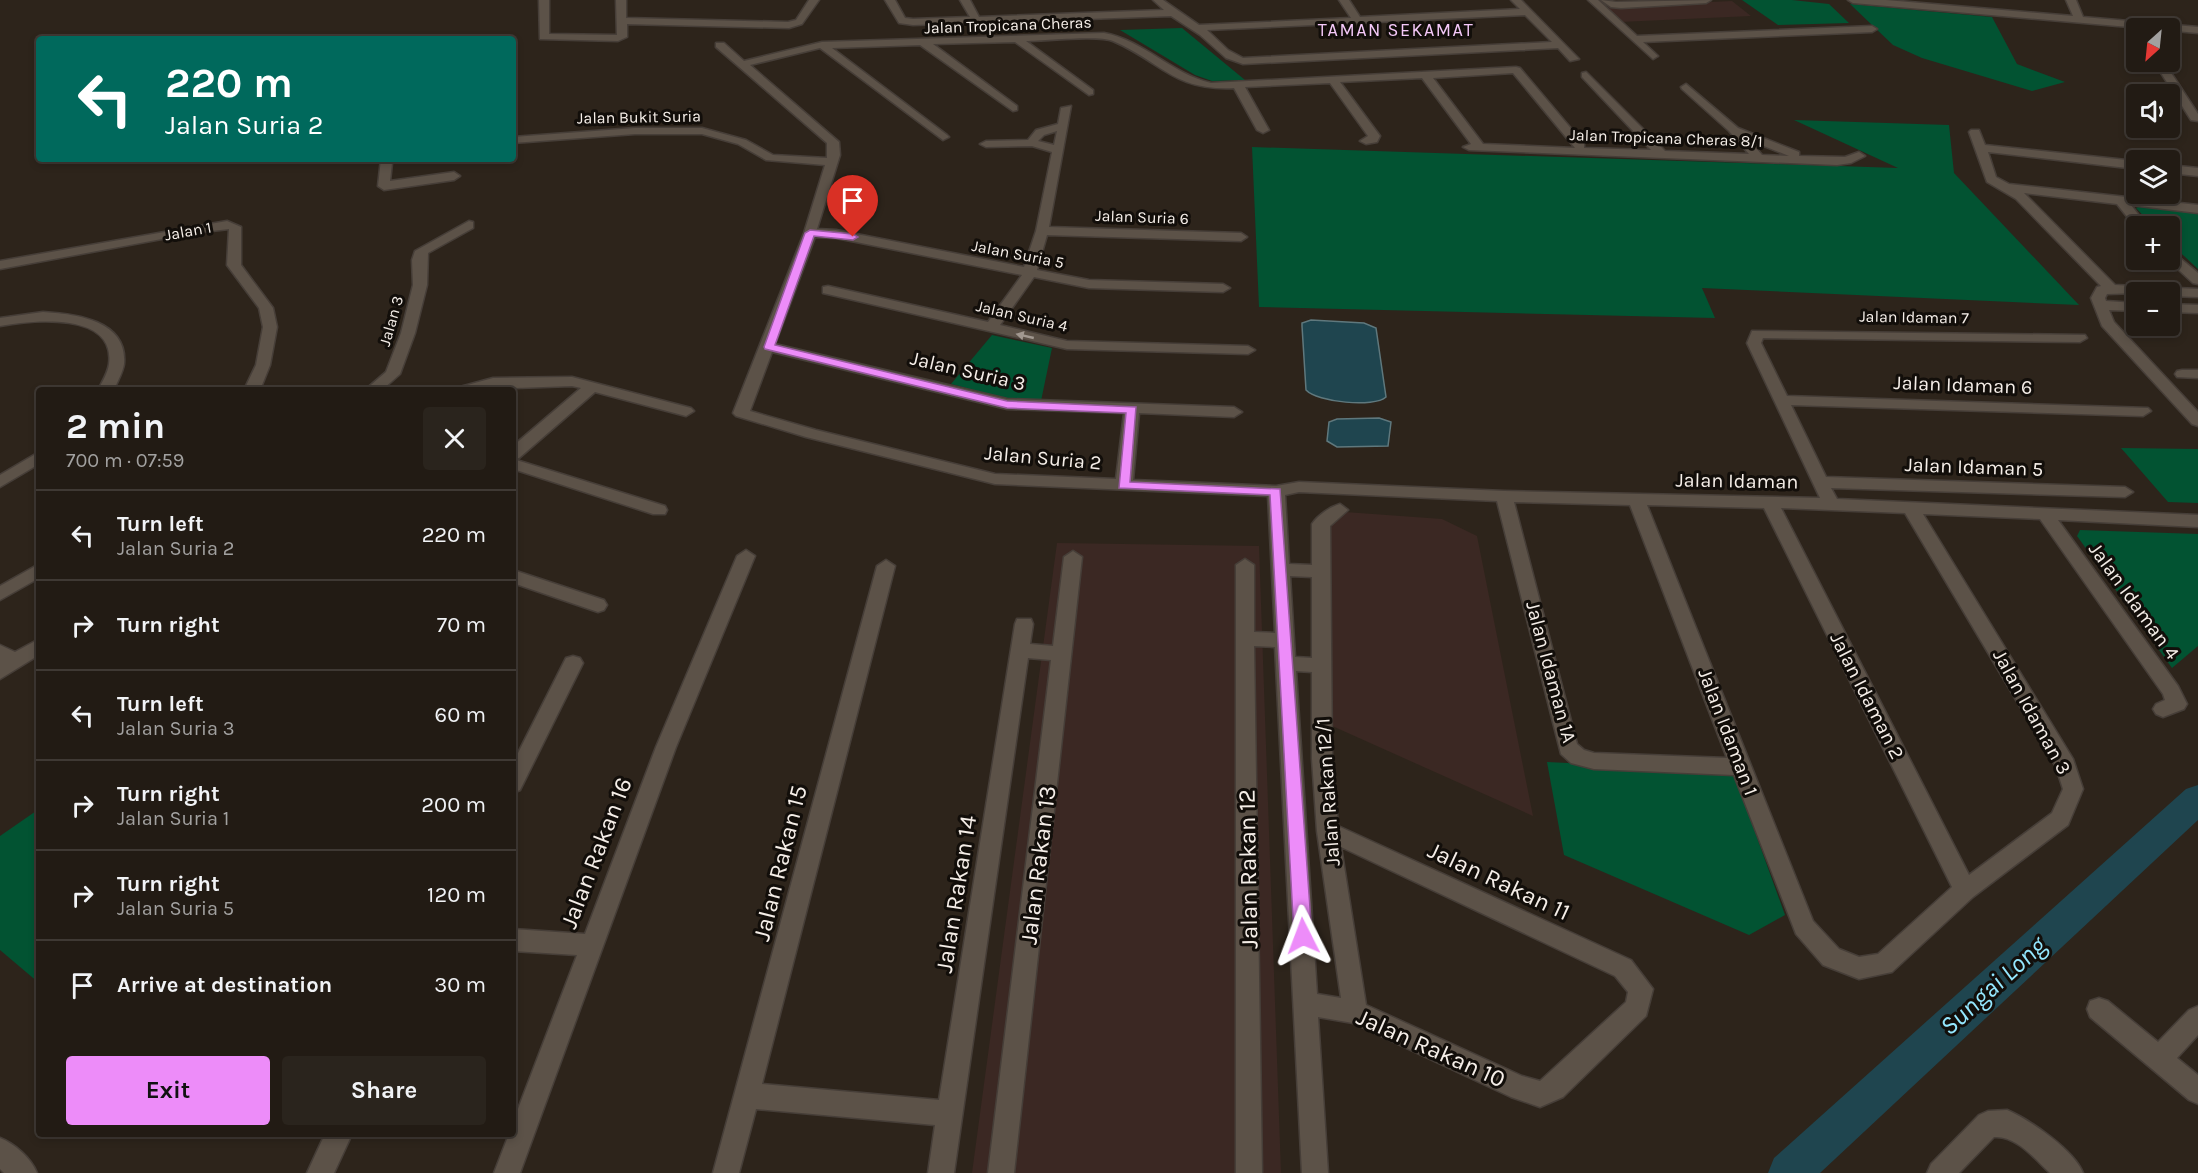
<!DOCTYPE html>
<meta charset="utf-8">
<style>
:root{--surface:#221b14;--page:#2a241d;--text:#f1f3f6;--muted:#a2a1a0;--line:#3f3934;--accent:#ed8cf9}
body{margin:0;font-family:Karla,sans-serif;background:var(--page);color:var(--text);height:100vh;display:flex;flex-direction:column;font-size:22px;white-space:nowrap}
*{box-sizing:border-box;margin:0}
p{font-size:20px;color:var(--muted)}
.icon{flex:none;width:33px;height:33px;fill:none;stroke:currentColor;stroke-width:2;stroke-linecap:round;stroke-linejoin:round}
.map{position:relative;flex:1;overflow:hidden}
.sheet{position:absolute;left:36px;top:387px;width:480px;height:750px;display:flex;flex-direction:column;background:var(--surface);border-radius:6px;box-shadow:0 3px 9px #0003,0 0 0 2px var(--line)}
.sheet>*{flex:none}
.banner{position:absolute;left:36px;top:36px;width:480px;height:126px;border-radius:6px;box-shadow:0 3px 9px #0003,0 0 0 2px var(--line);background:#00695c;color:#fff;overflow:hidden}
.needle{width:39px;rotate:207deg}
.tools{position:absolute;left:2126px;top:18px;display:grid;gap:12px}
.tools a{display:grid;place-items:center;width:54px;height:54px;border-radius:6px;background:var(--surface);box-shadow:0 3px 9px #0003,0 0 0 2px var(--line);font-size:30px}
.pin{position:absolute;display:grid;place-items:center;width:51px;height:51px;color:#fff;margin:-62px -26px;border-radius:50% 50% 50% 0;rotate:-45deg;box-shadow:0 0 6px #0007}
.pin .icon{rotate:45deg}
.me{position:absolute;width:66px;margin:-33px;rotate:357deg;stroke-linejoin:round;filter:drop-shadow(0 0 4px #0008)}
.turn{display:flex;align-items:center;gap:21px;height:126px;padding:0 30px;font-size:27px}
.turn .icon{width:78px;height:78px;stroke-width:2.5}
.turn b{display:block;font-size:42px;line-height:51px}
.round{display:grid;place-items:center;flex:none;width:63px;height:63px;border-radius:6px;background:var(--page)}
.head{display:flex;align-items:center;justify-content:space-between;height:102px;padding:0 30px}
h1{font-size:36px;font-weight:700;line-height:45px}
.button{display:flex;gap:12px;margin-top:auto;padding:12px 30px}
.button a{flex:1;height:69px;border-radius:6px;background:var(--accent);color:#111;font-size:24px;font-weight:700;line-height:69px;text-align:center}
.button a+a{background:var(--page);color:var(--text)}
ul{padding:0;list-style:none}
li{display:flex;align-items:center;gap:18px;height:90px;padding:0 30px;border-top:2px solid var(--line)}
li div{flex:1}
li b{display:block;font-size:22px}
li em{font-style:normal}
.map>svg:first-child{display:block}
.commercial{fill:#3b2823}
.green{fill:#025332}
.water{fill:#1f454f;stroke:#5f787d;stroke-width:1.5}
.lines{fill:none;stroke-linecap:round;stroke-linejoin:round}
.river{fill:#1f454f;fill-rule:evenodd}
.street-casing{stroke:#463e38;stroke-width:3}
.street{fill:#5c5248;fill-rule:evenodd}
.oneway{fill:#a19890}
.route{fill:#ed8cf9;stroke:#9a5ba2;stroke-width:1.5}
.labels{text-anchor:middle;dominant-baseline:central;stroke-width:6;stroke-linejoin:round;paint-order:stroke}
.far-street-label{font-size:16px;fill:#f5eee8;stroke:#120e0a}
.far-neighbourhood-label{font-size:18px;letter-spacing:1.5px;fill:#f5c9f9;stroke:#120e0a}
.street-label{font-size:20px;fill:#f5eee8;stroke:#120e0a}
.near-street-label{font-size:24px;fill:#f5eee8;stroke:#120e0a}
.near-water-label{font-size:26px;font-style:italic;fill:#94e7fe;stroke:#120e0a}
</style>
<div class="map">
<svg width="2198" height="1173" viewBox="0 0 2198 1173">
<rect width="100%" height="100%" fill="#2d241b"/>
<path class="commercial" d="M1732,1L1751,16L1620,22L1604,7Z
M1345,512L1442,519L1477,536L1533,816L1330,725L1327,526Z
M1057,543L1259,546L1281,1173H972Z"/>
<path class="green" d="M1742,0H1792L1829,4L1849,23L1778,25Z
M1850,4L1992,17L2017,64L2065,82L2032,91L1922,58L1893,45Z
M1182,28L1245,80L1212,81L1195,75L1120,30Z
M1794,120L1949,125L1954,173L2079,305L1702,288L1715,318L1259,307L1252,147L1898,168Z
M2143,205L2198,212V269L2169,242V226H2153L2136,208Z
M992,335L1052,348L1041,401L1011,400L951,384Z
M2121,448L2198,449V503L2168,502Z
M2080,530L2198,534V646L2172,668L2077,536Z
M1547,762L1733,771L1785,915L1749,935L1564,855Z
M39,809V983L0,950V836Z"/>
<path class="water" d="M1311,320L1364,323L1376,328L1386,397C1374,408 1317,402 1306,390L1302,326V323Z
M1379,418L1391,422L1388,446L1337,447L1327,441L1329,422L1337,419Z"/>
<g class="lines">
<path class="river" d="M2198,785V820L1820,1173H1768L1774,1158L2186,789Z"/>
<defs>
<path id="street" d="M539,0H549V34L617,35L616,0H626V18L788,22L796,20L809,0H819L802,24L789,28L627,24V37L618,41L540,39Z
M885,0H895L905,18L913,19L970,17L960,0H970L979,17L1164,10L1153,0H1163L1199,25L1351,18L1339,0H1349L1360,17L1520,9L1511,0H1521L1579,59L1570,61L1558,48L1243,64L1226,58L1200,35L1171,16L913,25L899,23ZM1525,15L1552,42L1243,58L1228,50L1207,30Z
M1588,0H1598L1637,36L1872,26L1877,29L1872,32L1643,42L1658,56L1653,59Z
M1601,0L1616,2L1711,0L1706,3L1621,8L1611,7Z
M1848,0H1886L2073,16L2066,0H2076L2083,17L2198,27V33L1853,3Z
M1104,33C1143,40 1172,74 1211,83L1516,67L1520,68L1584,144V148L1651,150L1582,77V73L1586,72L1665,151L1749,154L1729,131L1682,89L1681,87L1686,84L1738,128L1799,152V156L1845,157L1859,152L1865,156L1851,163L1837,165L1469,150L1463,147L1471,144L1422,78L1340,82L1380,136L1377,142L1366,144L1360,141L1368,136L1330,83L1245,87L1269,130L1263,133L1257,130L1234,88C1173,91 1162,62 1113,41C1098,35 1045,41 1026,41L1093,90V94L1089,95L1015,42L933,44L1017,106V110L1013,111L920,45L832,48L947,135L949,137L943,140L820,48L750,65L839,142L840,155L817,229L836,230L1024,267L1036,231L1052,152L1032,146L986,147L980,144L986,141L1028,140L1036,130L1058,124L1061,108L1071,106L1049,227L1241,233L1247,237L1241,241L1047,235L1037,270L1089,280L1223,284L1230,288L1223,292L1089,288L1034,277L1000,325L1067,341L1248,346L1255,350L1248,354L1067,349L823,293V287L828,286L988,322L1022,275L836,238L815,237L775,344L1007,399L1234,407L1242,412L1234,417L1139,413L1133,480L1276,486L1299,482L1504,491L1820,498L1747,343L1752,331L2085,335L2087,338L2080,342L1763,338L1761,343L1787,396L2148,408L2151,411L2143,416L1791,405L1826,477L2125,487L2133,492L2125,497L1831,488L1837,499L2198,515V527L2058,520L2178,686L2187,704L2184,709L2163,717L2156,714L2153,709L2156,704L2165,700L2163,694L2040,519L1923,514L2073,759L2083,789L2068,825L1973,897L1892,972L1859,979L1823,965L1796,934L1734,775L1594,769L1571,763L1561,754L1497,501L1299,492L1285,495L1289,564L1312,565V524C1318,515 1330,507 1340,504L1348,510L1330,526L1332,759L1338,826L1631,960L1653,989L1646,1016L1563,1097L1540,1107L1511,1097L1353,1023L1318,1017L1328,1173H1302L1275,647L1254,646L1262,1173H1236V565L1245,559L1254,565V632L1275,633L1268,496L995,484L806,437L736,416L733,413L804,233L825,165L766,160L738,144L702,134H635L513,143V137L635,128H702L746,140L773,155L827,158V143L716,47V43H724L744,61L822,42ZM1513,73L1575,148L1483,144L1433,78ZM1057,131L1054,145L1038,141L1044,135ZM1749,140L1789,156L1762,155ZM772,352L1007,409L1124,413L1116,479L995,474L816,430L750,411ZM1514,502L1630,505L1727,758L1594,753L1584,750L1577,744ZM1647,505L1764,508L1952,887L1878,954L1859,957L1839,949L1813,921ZM1781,508L1905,513L2056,767L2063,789L2052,813L1969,875ZM1290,576L1312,577V658L1295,657ZM1296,671L1312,672V759L1317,831L1341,998L1317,994ZM1341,847L1615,976L1628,992L1626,1002L1540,1081L1522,1076L1366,1005Z
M2154,62H2164L2198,114V121L2191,120Z
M1971,130H1979L1985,145L2136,161V169L1988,152L1996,177L2009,184L2198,205V213L2131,205L2147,226L2136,228L2117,204L2024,193L2115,285L2198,289V297L2169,296V292L2107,294L2105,298L2106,301L2136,303V311L2109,310L2114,322L2198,412V426L2192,424L2102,326L2091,298L2097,287L2101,286L2016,199L1987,182L1969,132Z
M381,159H398L392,163L390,181L454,172L460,176L454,180L384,190L378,186Z
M2169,165L2198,168V176L2169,173Z
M227,221L241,227V265L273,308L277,327L270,365L260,390H244L256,365L263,327L259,308L227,265L229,229L194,233L0,269V261Z
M469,221L473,222V228L428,253L427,285L415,333L400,374L382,390H365L386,372L401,333L413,285L412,260L415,251Z
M2169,249L2198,273V284L2193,283L2168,260Z
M2169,304L2198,305V313L2169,312Z
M43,312C75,314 128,320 124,364C123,372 117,382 114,390H98C102,382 108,373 109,364C116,311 31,320 0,326V318Z
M2182,370H2198V378L2177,377L2175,374L2177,371Z
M572,377L691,408L694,411L686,416L595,392L519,458L513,459L665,506L667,510L665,514H653L513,469V446L581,388L572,386L457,390L460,387L493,378Z
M39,452V464L0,487V475Z
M746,550L755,556L676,747L520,1173H494L509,1134H513V1122L577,955L513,951V929L585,934L656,747L737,556Z
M1073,551L1082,557L1014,1173H988L1051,660L1028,658L954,1173H928L935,1125L756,1109L739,1173H713L877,566L886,560L895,566L762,1084L939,1100L1015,624L1017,619H1031L1033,624L1030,644L1053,646L1064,557Z
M39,564V578L0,600V586Z
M513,570L604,600L607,605L604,610L598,612L513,583Z
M39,639V655L0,679V645L15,652Z
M573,656L580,658L583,663L520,790L513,793V763L566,658Z
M2099,998L2108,1001L2158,1042L2189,1010L2198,1006V1035L2177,1058L2198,1075V1104L2189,1100L2090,1017L2087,1009L2090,1001Z
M2007,1110C2030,1120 2074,1150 2083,1173H2050C2035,1159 2016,1135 1994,1137L1959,1173H1927L1931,1164L1979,1115L1988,1111Z
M325,1134H352L334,1173H307Z
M0,1138C15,1144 31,1158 37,1173H4L0,1169Z"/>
</defs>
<use href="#street" class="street-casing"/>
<use href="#street" class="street"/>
</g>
<defs><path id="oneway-solid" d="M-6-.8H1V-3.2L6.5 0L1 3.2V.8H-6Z" transform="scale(1.5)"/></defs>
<use class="oneway" href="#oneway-solid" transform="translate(1025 336) rotate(-167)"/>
<path class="route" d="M810,230L853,234L858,237L853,240L814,236L775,345L1007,401L1136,407L1130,482L1280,489L1312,936L1309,941L1303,944L1297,941L1294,936L1270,495L1119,488L1126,413L1007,408L765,349L764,347L805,233Z"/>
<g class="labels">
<g class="far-street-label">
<text transform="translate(1008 25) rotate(-2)">Jalan Tropicana Cheras</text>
<text transform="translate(639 117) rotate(-1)">Jalan Bukit Suria</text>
<text transform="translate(1666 138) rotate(2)">Jalan Tropicana Cheras 8/1</text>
<text transform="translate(1142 217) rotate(2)">Jalan Suria 6</text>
<text transform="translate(188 231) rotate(-10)">Jalan 1</text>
<text transform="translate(1018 254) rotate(11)">Jalan Suria 5</text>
<text transform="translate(1022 316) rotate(13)">Jalan Suria 4</text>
<text transform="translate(1914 317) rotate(1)">Jalan Idaman 7</text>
<text transform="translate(391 321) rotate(-74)">Jalan 3</text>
</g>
<g class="far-neighbourhood-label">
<text x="1396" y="30">TAMAN SEKAMAT</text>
</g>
<g class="street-label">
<text transform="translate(968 371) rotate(13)">Jalan Suria 3</text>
<text transform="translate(1963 385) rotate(2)">Jalan Idaman 6</text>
<text transform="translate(1043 458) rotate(5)">Jalan Suria 2</text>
<text transform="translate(1974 467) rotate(2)">Jalan Idaman 5</text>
<text transform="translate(1737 481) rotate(1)">Jalan Idaman</text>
<text transform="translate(2134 601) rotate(54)">Jalan Idaman 4</text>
<text transform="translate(1551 672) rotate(75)">Jalan Idaman 1A</text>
<text transform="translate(1867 696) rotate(63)">Jalan Idaman 2</text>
<text transform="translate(2032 712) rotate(61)">Jalan Idaman 3</text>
<text transform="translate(1728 732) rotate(69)">Jalan Idaman 1</text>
<text transform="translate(1328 792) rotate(-94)">Jalan Rakan 12/1</text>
</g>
<g class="near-street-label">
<text transform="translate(596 853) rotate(-69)">Jalan Rakan 16</text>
<text transform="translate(780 863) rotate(-76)">Jalan Rakan 15</text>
<text transform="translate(1038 865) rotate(-83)">Jalan Rakan 13</text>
<text transform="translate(1248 869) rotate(-91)">Jalan Rakan 12</text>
<text transform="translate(1499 881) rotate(25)">Jalan Rakan 11</text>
<text transform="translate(956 894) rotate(-81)">Jalan Rakan 14</text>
<text transform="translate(1431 1048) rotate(24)">Jalan Rakan 10</text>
</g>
<g class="near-water-label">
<text transform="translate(1993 986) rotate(-42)">Sungai Long</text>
</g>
</g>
</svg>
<div class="tools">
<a><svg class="needle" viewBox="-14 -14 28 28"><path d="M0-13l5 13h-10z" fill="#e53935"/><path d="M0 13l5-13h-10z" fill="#a2a1a0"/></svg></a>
<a><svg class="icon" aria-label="sound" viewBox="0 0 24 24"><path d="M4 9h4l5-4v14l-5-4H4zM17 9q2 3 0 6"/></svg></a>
<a><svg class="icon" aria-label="layers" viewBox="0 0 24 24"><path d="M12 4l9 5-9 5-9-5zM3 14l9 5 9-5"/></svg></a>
<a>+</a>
<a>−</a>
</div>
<div class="pin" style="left:853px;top:237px;background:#d93025"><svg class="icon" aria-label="arrive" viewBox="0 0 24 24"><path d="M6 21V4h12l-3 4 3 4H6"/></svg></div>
<svg class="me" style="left:1303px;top:936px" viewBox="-20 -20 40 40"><path d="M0-17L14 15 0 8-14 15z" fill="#ed8cf9" stroke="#fff" stroke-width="4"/></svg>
<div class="banner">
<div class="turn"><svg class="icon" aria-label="left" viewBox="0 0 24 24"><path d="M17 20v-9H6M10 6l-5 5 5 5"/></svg><div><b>220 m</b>Jalan Suria 2</div></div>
</div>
<section class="sheet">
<div class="head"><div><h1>2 min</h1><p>700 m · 07:59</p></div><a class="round"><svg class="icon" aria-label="close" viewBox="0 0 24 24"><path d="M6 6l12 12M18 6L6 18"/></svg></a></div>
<ul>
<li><svg class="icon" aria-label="left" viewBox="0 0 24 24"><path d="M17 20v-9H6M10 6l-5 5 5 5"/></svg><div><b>Turn left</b><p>Jalan Suria 2</p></div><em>220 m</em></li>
<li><svg class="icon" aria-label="right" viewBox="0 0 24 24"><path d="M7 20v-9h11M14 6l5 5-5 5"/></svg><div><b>Turn right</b></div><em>70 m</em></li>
<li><svg class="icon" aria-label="left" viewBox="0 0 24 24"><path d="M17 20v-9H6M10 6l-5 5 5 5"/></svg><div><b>Turn left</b><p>Jalan Suria 3</p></div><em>60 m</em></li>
<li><svg class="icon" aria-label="right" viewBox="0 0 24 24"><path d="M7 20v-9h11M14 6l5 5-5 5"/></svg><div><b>Turn right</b><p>Jalan Suria 1</p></div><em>200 m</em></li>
<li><svg class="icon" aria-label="right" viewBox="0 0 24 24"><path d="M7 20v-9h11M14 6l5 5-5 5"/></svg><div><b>Turn right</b><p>Jalan Suria 5</p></div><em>120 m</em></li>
<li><svg class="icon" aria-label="arrive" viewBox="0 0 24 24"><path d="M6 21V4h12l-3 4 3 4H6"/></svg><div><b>Arrive at destination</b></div><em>30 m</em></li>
</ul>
<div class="button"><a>Exit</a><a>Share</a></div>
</section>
</div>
